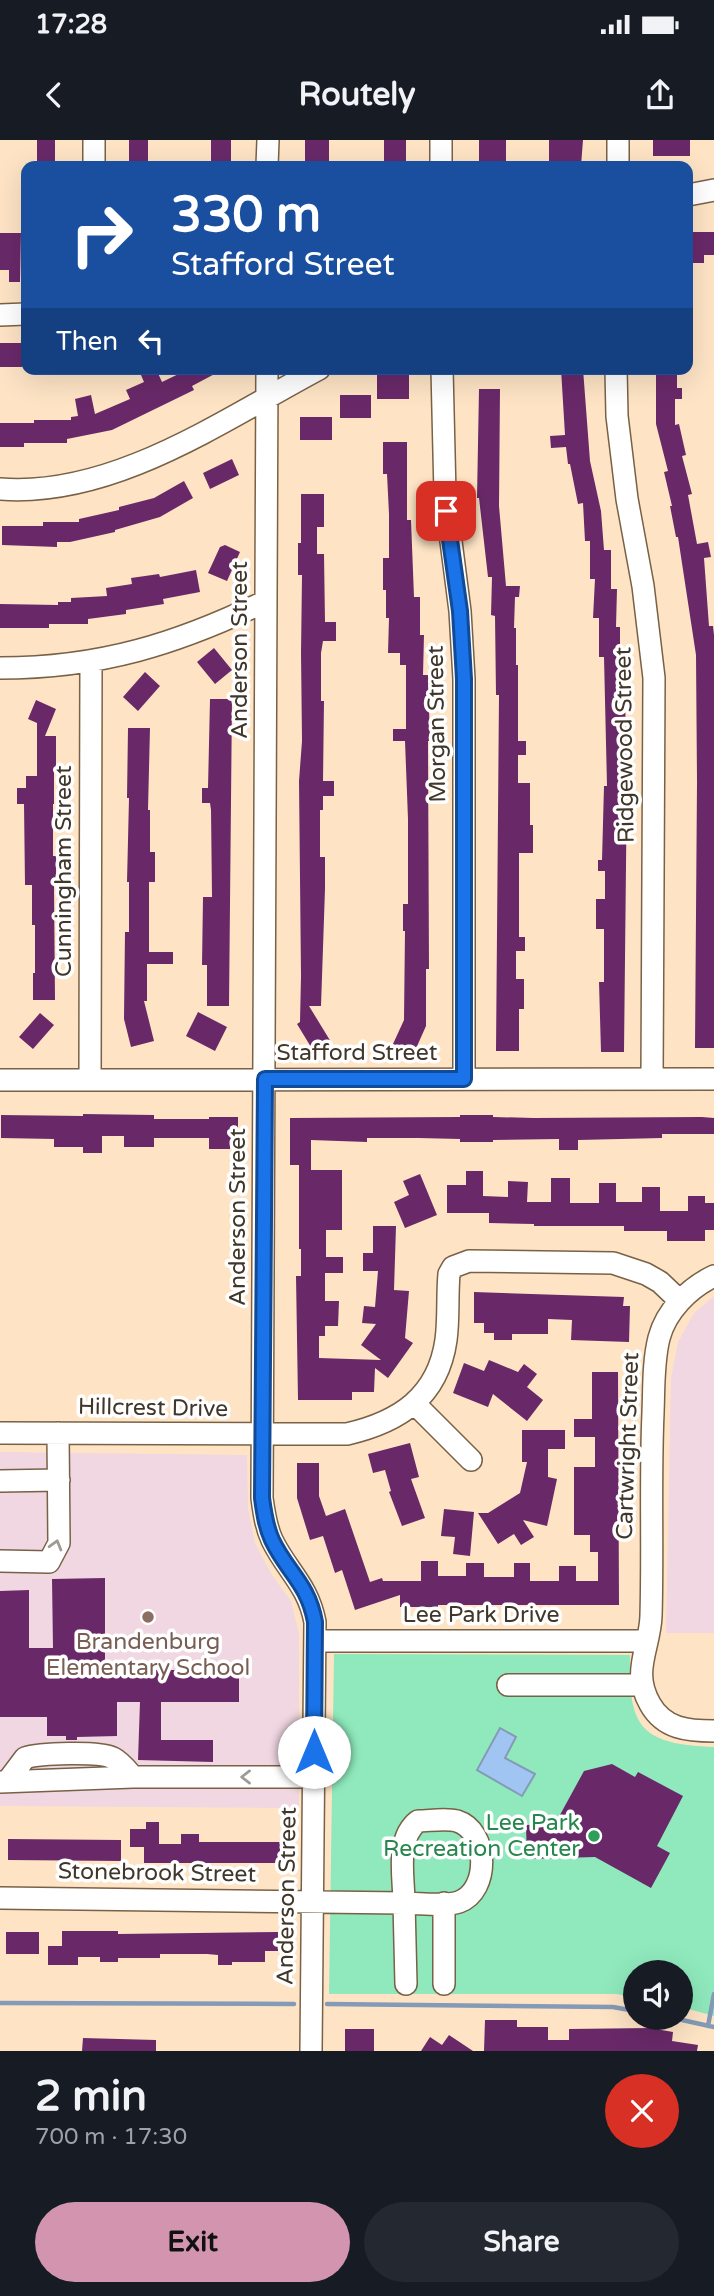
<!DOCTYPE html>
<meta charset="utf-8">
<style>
:root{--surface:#171b24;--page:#242831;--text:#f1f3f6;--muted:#9ea1a6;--accent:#d394b0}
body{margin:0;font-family:"Varela Round",sans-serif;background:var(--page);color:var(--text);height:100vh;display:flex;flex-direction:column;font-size:26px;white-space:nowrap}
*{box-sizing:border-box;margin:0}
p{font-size:23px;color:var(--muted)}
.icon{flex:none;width:38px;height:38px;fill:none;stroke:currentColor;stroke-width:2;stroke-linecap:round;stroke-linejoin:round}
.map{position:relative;height:1911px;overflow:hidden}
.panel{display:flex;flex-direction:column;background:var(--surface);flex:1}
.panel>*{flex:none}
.top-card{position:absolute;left:21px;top:21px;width:672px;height:214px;border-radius:14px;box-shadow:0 7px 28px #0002;background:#1a4fa0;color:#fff;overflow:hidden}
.controls{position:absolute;left:623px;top:1820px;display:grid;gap:14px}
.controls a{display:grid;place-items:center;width:70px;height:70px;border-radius:50%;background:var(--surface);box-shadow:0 7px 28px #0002;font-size:35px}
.pin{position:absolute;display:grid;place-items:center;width:60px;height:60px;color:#fff;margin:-30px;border-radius:14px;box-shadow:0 4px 10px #0006}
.me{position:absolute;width:77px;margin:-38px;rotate:0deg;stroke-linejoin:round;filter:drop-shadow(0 0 5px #0008)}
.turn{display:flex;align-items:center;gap:24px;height:147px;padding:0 35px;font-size:32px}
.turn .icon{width:91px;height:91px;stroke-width:2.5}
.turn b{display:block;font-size:49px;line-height:60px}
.then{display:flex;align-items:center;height:66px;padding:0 35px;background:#0003;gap:14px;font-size:26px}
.round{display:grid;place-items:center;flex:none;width:74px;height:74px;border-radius:37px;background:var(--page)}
.headline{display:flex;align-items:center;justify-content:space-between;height:119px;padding:0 35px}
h1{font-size:42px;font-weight:700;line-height:52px}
.action{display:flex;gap:14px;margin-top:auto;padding:14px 35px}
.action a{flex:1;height:80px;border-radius:42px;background:var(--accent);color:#111;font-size:28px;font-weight:700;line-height:80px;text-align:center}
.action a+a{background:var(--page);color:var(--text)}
.status{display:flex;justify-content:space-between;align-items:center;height:49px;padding:0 35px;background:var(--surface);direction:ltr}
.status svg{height:19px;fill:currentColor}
header{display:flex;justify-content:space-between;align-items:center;height:91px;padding:0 35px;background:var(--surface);font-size:32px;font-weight:700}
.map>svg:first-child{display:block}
.education{fill:#f0d7e1}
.green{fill:#8fe9bc}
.water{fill:#a1c5f2;stroke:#849ab6;stroke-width:2}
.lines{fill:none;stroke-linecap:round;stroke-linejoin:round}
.stream{stroke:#849ab6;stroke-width:4.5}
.building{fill:#692969}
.minor-casing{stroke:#786146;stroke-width:24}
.minor{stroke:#fff;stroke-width:21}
.oneway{stroke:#a09a94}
.route-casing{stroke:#114b97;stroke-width:18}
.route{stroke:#1a73e8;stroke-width:12}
.education-dot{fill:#8d6e63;stroke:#fff;stroke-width:2.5}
.leisure-dot{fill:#2e9e5b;stroke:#fff;stroke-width:2.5}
.labels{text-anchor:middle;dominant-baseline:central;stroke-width:7;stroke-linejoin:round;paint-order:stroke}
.street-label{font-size:23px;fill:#41362a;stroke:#fff}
.education-label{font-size:23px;fill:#785e54;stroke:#fff}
.leisure-label{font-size:23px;fill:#27864d;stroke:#fff;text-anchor:end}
</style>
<div class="status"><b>17:28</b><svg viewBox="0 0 49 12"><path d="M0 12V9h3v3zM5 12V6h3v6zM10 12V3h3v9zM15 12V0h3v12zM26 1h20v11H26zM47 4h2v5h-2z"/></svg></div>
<header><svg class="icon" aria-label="back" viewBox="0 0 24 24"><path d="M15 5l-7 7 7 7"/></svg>Routely<svg class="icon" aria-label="share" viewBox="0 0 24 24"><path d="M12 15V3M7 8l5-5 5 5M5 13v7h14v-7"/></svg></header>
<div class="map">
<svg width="714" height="1911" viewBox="0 0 714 1911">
<rect width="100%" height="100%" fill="#fee4c5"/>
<path class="education" d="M714,1156V1493H666L671,1238L678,1202L694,1173Z
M0,1312L247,1315L248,1369L255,1403L272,1435L291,1461L299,1494V1668L0,1666Z"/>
<path class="green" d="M334,1514L630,1515C628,1588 641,1604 714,1607V1876L681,1867V1832H635V1857L616,1854H329Z"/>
<path class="water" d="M500,1588L516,1597L505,1618L535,1634L522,1656L477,1630Z"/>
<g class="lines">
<path class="stream" d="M0,1863L294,1864
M327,1864L613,1867L635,1871
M673,1878L714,1887
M708,1886L714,1854"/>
</g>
<path class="building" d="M37,0H55V24H37Z
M129,0H148V23H129Z
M211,0H231V26H211Z
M305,0H329V26H305Z
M384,0H406V26H384Z
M479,0H506V26H479Z
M549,0H583L581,26H549Z
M653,0H690V16H653Z
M688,92H714V115H704V123H688Z
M0,93H21L20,142H9V130H0Z
M0,203H22V227H0Z
M153,229H156L162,242L189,229H224L192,246L194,250L112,290L67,299V303H24V307H0V283H34V280H71V277L78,276L75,259L91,255L95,274L130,259L126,250L144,242L141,235Z
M561,229H583L590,321L601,371L604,410H611V449H617L616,487H620V523H624L627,633L624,912H601L599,842H604V789H596V759H605V731H598V720H602L604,646H607L604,517H599V478H593L595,439H590V401H585L583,363L578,364L570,324H568L566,307L551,308L550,296L565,295Z
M656,229H677V248H682V259H675V285L679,284L686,315L682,316L692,354L688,355L697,404L708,402L711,417L704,418L709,486H713L714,495V908H695L697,641L696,515L678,397H676L670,366H672L664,332L668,331L656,284Z
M377,235H409V259H377Z
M479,249H500L499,366L506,446H520L519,457H515L514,488H516V525H518V601H526V615H518V643H530V685H533V713H519V797H525V811H516V839H524V869H519V911H496L499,555H496L495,476L491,475L492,437H488L479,358H477Z
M340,255H371V278H340Z
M300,277H332V300H300Z
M383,302H407V380H411L414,457H420V495H424L423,535H428L430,601H428L429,829H426V886L414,913L393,904L404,880L405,791H403V764H408V679L405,601H393V589H406V525H400V513H388L389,478H386V450H383V418H389V374L387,334H383Z
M232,319L239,335L210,349L203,333Z
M184,341L193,358L160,377L115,390V392L70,402H57V407L2,405V386H43V382H79V379L119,370V367L154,358Z
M301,354H324V387H317V414H324L325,482H336V501H323L321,513V561H324L323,641H334V656H323V670H320V717H325V749L321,866H309L331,902L314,912L297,884L300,882L301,836L299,641L302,601L301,513L302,435H298V403H301Z
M225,405L240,412L227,441L208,433L220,407Z
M196,430L200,452L163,459L164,464L126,470V474L88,479V484H49V488H0V464L58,465V462H71V458L107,456L106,448L132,444L131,438L159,434L160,437Z
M214,508L232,530L215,544L197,522Z
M145,532L160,546L138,571L123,557Z
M210,559H232L229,866H207V825H202L203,757H212L211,670L210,663H202V648H208Z
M36,560L56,569L45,596H56V627H54V664H53V716H56V745H54L55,860H33V833H35V785H32V745H25L24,664H17V648H26V636H37V583L28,579Z
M128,588H150L148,670H150V712H155V742H149V812H173V824H147V861H144L154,901L131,907L124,879L125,792H129V742H127L129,658H127Z
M198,872L227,887L215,911L186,896Z
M40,873L54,885L33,909L19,897Z
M83,974L154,975V979H209V977H238V1000H230V1009H209V998H154V1007H124V996H102V1013H83V1007H54V999L1,998V975L83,976Z
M460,975H493V977L534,978L702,977L714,978V994H662V998L578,1000V1010H559V999L493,1000V1002H460V999L418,998H367V1002L311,1000V1030H342V1090H326V1117H343V1133H325V1161H339L338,1186H325V1196H319V1218L381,1220L361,1205L376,1184L362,1183L364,1166L375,1167L378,1131H363V1113H373V1086H396L394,1150L409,1151L405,1198L413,1203L388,1238L375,1228L374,1252H352V1260H298L296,1136H301V1109H299V1025H290V978L460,977Z
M466,1031H483V1056L508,1057V1041L528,1042L527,1062H551V1038H570V1063H599V1043H616V1062H642V1047H660V1071H688V1056H705V1063H714V1090H705V1101H667V1091H624V1086H534V1084L489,1083V1073H447V1045H466Z
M420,1034L437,1075L405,1088L394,1062L409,1055L403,1041Z
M474,1152L624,1157L623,1166H630L629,1202L571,1200L572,1180L548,1179V1194H512V1200H494V1193H484V1183H474Z
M489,1220L518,1232L524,1224L537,1234L527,1247L543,1260L527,1281L493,1254L488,1267L453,1253L464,1223L484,1231Z
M592,1232H618L619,1465H438V1467H400V1455L355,1470L342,1430L335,1433L323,1396L310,1400L297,1358V1323H319V1356L326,1376L345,1369L370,1442L382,1438L383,1441H421V1421H438V1436H466V1423H484V1437H514V1423H530V1441H559V1426H576V1441H598V1412H590V1395H574V1327H595V1297H574V1279H592Z
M522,1290H565V1309H548V1337L557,1339L547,1386L523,1380L534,1397L521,1405L514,1394L498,1404L478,1373H488L520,1353L527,1322H522Z
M410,1303L419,1337L411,1339L425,1378L402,1386L389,1352L391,1351L385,1330L373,1333L368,1314Z
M444,1369L474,1372L470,1416L453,1414L455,1397L441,1396Z
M105,1438V1530H239V1562H161V1600H213V1622L138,1620L140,1562H117V1596L77,1597V1600H66V1596H47V1577H0V1451L29,1450V1508H53L52,1439Z
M612,1624L635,1637L638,1632L683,1656L657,1706L670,1713L651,1748L595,1717L527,1719L526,1685L555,1684L584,1631Z
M146,1682H159V1704H181V1694H199V1702H283V1723H144V1707H130V1689H146Z
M8,1699L121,1700V1721L8,1720Z
M62,1791H118V1794L278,1792V1811H265V1822H232V1825H218V1815L207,1814H160V1818H118V1822H100V1817H78V1825H48V1806H62Z
M6,1792H39V1814H6Z
M485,1880H517V1887H548V1900H569V1889L650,1888L673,1892L672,1901L698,1905L697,1911H484Z
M345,1889H374V1911H345Z
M449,1895L473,1911H421L430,1897L442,1905Z
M83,1898L156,1900V1911H82Z"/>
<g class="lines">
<defs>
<path id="minor" d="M94,0V26
M441,0V26
M618,0V26
M267,26L268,0
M688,55L714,50
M0,175L26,174
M267,229L262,1358C264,1373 266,1387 272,1400C287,1431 308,1445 315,1482L311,1911
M442,229L445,355L460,471L464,539V939
M616,229L617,276L627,359L643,446L654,538L652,939
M0,349C113,358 223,280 319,229
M0,528C100,528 177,504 266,461
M0,940L714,939
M90,940L91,521
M714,1136C689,1148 666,1171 659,1198C653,1222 654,1248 653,1273C650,1340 653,1408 651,1476C650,1508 631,1531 650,1564C664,1589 688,1591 714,1591
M414,1263L471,1320
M0,1293L347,1294C399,1282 438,1257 446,1200C449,1178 447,1156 449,1134L453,1127L469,1121L613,1123L646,1134L660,1142L680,1161
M0,1341L59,1340
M0,1421L49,1422L59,1403L58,1293
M315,1501H647
M508,1545H642
M0,1642L133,1637H314
M7,1642L25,1618C39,1613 100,1611 113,1618C121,1622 127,1630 133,1637
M418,1681C429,1681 446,1678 457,1681C489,1691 490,1751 459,1762C444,1767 420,1763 404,1763C404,1737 395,1699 418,1681Z
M0,1758L404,1763L406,1844
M444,1763V1844"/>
</defs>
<use href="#minor" class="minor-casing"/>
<use href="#minor" class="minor"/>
</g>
<defs><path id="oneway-chevron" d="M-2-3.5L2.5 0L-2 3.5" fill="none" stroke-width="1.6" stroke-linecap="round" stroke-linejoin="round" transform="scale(1.75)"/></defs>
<g class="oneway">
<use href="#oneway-chevron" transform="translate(56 1405) rotate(-74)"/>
<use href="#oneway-chevron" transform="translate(246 1637) rotate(180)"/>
</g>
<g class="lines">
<defs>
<path id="route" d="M314,1612L315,1482C308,1443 287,1432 272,1400C266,1387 264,1373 262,1358L265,939H464V539L460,471L446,371"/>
</defs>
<use href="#route" class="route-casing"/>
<use href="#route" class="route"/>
</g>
<circle class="education-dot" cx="148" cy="1477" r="7"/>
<circle class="leisure-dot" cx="594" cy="1696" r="7"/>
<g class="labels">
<g class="street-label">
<text transform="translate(240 510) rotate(-90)">Anderson Street</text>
<text transform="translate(437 584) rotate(-91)">Morgan Street</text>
<text transform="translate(625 605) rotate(-91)">Ridgewood Street</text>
<text transform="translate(64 731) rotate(-90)">Cunningham Street</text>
<text x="357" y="913">Stafford Street</text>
<text transform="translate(238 1077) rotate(-90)">Anderson Street</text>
<text transform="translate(153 1268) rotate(1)">Hillcrest Drive</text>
<text transform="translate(628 1306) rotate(-88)">Cartwright Street</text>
<text x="481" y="1475">Lee Park Drive</text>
<text transform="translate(157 1733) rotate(1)">Stonebrook Street</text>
<text transform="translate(287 1756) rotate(-89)">Anderson Street</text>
</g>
<g class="education-label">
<text x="148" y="1502">Brandenburg<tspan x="148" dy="26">Elementary School</tspan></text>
</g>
<g class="leisure-label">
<text x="580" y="1683">Lee Park<tspan x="580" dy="26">Recreation Center</tspan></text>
</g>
</g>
</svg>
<div class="controls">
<a><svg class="icon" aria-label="sound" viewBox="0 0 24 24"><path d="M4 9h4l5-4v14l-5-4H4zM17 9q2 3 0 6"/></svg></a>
</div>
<div class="pin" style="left:446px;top:371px;background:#d93025"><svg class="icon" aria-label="arrive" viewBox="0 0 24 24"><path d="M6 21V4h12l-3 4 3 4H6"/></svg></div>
<svg class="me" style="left:314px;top:1612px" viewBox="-20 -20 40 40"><circle r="19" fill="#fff"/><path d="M0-13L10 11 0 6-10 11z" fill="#1a73e8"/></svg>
<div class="top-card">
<div class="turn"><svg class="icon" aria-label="right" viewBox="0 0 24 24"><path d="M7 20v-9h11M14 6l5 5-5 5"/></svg><div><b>330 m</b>Stafford Street</div></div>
<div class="then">Then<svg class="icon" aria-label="left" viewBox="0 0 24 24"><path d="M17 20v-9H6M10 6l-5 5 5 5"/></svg></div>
</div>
</div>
<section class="panel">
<div class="headline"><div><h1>2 min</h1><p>700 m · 17:30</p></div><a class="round" style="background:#d93025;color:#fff"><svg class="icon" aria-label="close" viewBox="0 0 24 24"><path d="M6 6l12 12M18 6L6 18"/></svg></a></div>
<div class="action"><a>Exit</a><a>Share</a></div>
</section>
